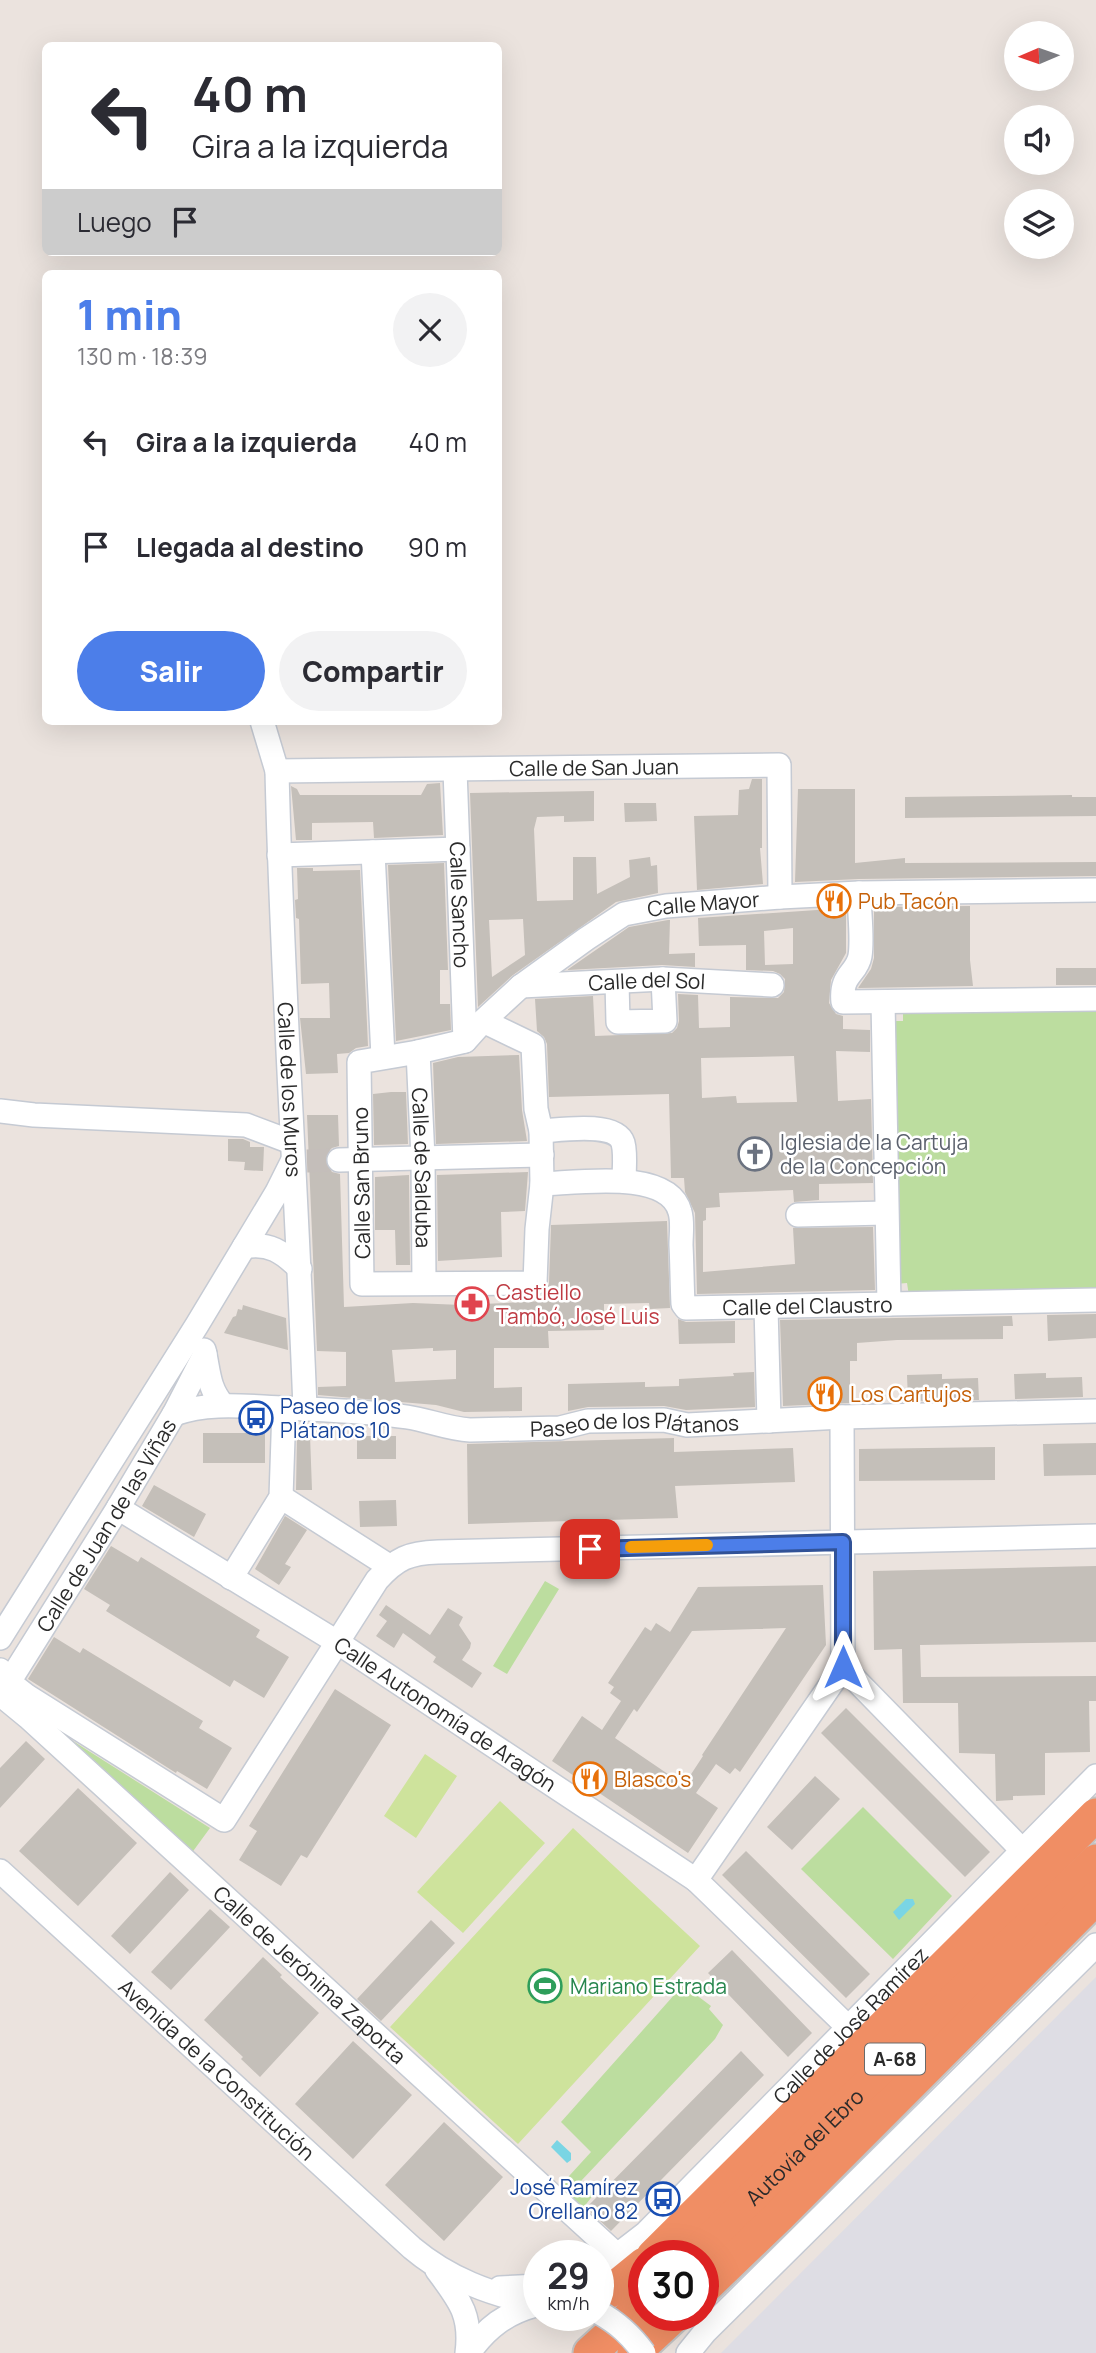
<!DOCTYPE html>
<html lang="es">
<meta charset="utf-8">
<style>
:root{--surface:#fff;--page:#f2f2f3;--text:#2b2b33;--muted:#7c7c81;--accent:#4c7ee9}
body{margin:0;font-family:Manrope,sans-serif;background:var(--page);color:var(--text);height:100vh;display:flex;flex-direction:column;font-size:26px;white-space:nowrap}
*{box-sizing:border-box;margin:0}
p{font-size:23px;color:var(--muted)}
.icon{flex:none;width:38px;height:38px;fill:none;stroke:currentColor;stroke-width:2;stroke-linecap:round;stroke-linejoin:round}
.map{position:relative;flex:1;overflow:hidden}
.details{position:absolute;left:42px;top:270px;width:460px;height:455px;display:flex;flex-direction:column;background:var(--surface);border-radius:10px;box-shadow:0 7px 28px #0002}
.details>*{flex:none}
.banner{position:absolute;left:42px;top:42px;width:460px;height:214px;border-radius:10px;box-shadow:0 7px 28px #0002;background:#fff;color:var(--text);overflow:hidden}
.needle{width:46px;rotate:268deg}
.buttons{position:absolute;left:1004px;top:21px;display:grid;gap:14px}
.buttons a{display:grid;place-items:center;width:70px;height:70px;border-radius:50%;background:var(--surface);box-shadow:0 7px 28px #0002;font-size:35px}
.speed{position:absolute;left:523px;top:2240px;display:flex;gap:14px;font-size:35px;font-weight:700;text-align:center}
.speed>*{display:grid;place-content:center;width:91px;height:91px;border-radius:50%;background:var(--surface);box-shadow:0 7px 28px #0002;line-height:1}
.speed small{font-size:18px;font-weight:400}
.speed .limit{border:10px solid #d22;background:#fff;color:#111}
.pin{position:absolute;display:grid;place-items:center;width:60px;height:60px;color:#fff;margin:-30px;border-radius:14px;box-shadow:0 4px 10px #0006}
.me{position:absolute;width:77px;margin:-38px;rotate:0deg;stroke-linejoin:round;filter:drop-shadow(0 0 5px #0008)}
.turn{display:flex;align-items:center;gap:24px;height:147px;padding:0 35px;font-size:32px}
.turn .icon{width:91px;height:91px;stroke-width:2.5}
.turn b{display:block;font-size:49px;line-height:60px}
.then{display:flex;align-items:center;height:66px;padding:0 35px;background:#0003;gap:14px;font-size:26px}
.round{display:grid;place-items:center;flex:none;width:74px;height:74px;border-radius:37px;background:var(--page)}
.head{display:flex;align-items:center;justify-content:space-between;height:119px;padding:0 35px}
h1{font-size:42px;font-weight:800;line-height:52px;color:var(--accent)}
.primary-button{display:flex;gap:14px;margin-top:auto;padding:14px 35px}
.primary-button a{flex:1;height:80px;border-radius:42px;background:var(--accent);color:#fff;font-size:28px;font-weight:800;line-height:80px;text-align:center}
.primary-button a+a{background:var(--page);color:var(--text)}
ul{padding:0;list-style:none}
li{display:flex;align-items:center;gap:21px;height:105px;padding:0 35px}
li div{flex:1}
li b{display:block;font-size:26px}
li em{font-style:normal}
.map>svg:first-child{display:block}
.industrial{fill:#dedde4}
.green{fill:#bcdd9f}
.pitch{fill:#cee39c}
.water{fill:#7ad5e4}
.building{fill:#c4bfb9;fill-rule:evenodd}
.lines{fill:none;stroke-linecap:round;stroke-linejoin:round}
.minor-tunnel{stroke:#c4beba;stroke-width:23;stroke-dasharray:23 11;stroke-linecap:butt}
.minor-casing{stroke:#c5cad3;stroke-width:26}
.highway-casing{stroke:#c3c3c3;stroke-width:37}
.minor{stroke:#fff;stroke-width:23}
.highway{stroke:#f08e64;stroke-width:33}
.minor-bridge-casing{stroke:#c5cad3;stroke-width:26;stroke-linecap:butt}
.minor-bridge{stroke:#fff;stroke-width:23}
.route-casing{stroke:#315297;stroke-width:18}
.route{stroke:#4c7ee9;stroke-width:12}
.slow{stroke:#f59e0b;stroke-width:12}
.labels{text-anchor:middle;dominant-baseline:central;stroke-width:5;stroke-linejoin:round;paint-order:stroke}
.shield{fill:#fff;stroke:#6a6a6a;stroke-width:2}
.shield-label{font-size:19px;font-weight:bold;fill:#2a2a2a}
.street-label{font-size:21px;fill:#2a2a2a;stroke:#fff}
.food-label{font-size:21px;fill:#c56008;stroke:#fff;text-anchor:start}
.worship-label{font-size:21px;fill:#5b616d;stroke:#fff;text-anchor:start}
.health-label{font-size:21px;fill:#be3a42;stroke:#fff;text-anchor:start}
.transit-label{font-size:21px;fill:#164399;stroke:#fff;text-anchor:start}
.leisure-label{font-size:21px;fill:#27864d;stroke:#fff;text-anchor:start}
</style>
<div class="map">
<svg width="1096" height="2353" viewBox="0 0 1096 2353">
<rect width="100%" height="100%" fill="#ebe3de"/>
<path class="industrial" d="M1096,1977V2353H721Z"/>
<path class="green" d="M1096,1006V1291L909,1296L907,1283L895,1284L891,1021H903V1007Z
M545,1581L559,1589L507,1674L493,1666Z
M43,1722L210,1828L191,1854Z
M863,1807L952,1896L893,1959L801,1869Z
M683,1985L711,2006L709,2009L723,2025L715,2039L581,2181L594,2194L583,2208L559,2187L591,2152L561,2122Z"/>
<path class="pitch" d="M425,1754L457,1776L416,1838L384,1816Z
M500,1801L545,1843L463,1933L417,1892Z
M573,1828L700,1946L518,2144L390,2027Z"/>
<path class="water" d="M906,1899H913L915,1904L899,1920L893,1912Z
M557,2140L571,2153V2160L567,2163L551,2147Z"/>
<path class="building" d="M752,779H762V848H760L763,884L697,890L694,816L738,815L739,790L749,789Z
M440,783L443,835L374,838L373,822L312,823V840H296L291,786L297,789L300,795H421L427,784Z
M798,789H855V863L905,858V863L1096,862V876L859,879L795,882Z
M594,791V821L564,822V816L537,817L534,829L537,901L573,900V857H596L597,894L630,877L629,860L650,857L651,866L657,865L658,893L616,902L513,975L478,1007L470,793ZM523,919L525,955L492,977L489,920Z
M1072,795V797H1096V816L905,818V797Z
M624,803H656L657,821L625,822Z
M444,863L448,970H440V1004H450L451,1030L396,1041L388,865Z
M297,868H313V871L360,870L368,1046L356,1048L349,1053L337,1054L338,1073L306,1074L300,1018H330L329,983L301,984L299,919L296,918L295,900L298,899Z
M970,906V960L973,986L858,988L871,969L874,958V907Z
M846,908V953L831,980L829,1003L836,1014L843,1016V1029L870,1030V1052L836,1051L838,1101L871,1099L873,1183L819,1184V1200L794,1202L793,1190L719,1193L720,1207L706,1208V1220L703,1221V1272L795,1264L793,1228L873,1227L875,1290L697,1294L695,1213L685,1192L684,1178H671L669,1094L549,1097L547,1044L544,1037L537,1031L535,999L593,996L595,1036L672,1033L677,1028L679,1021L678,994L698,995L699,1028L730,1027V997L778,998L784,992L785,979L780,974L773,971L746,970V945L699,946L698,918ZM793,928V964L765,965L764,931ZM794,1056L797,1102L737,1103L736,1096L702,1098L701,1058Z
M668,920H670L669,954L695,953V967L662,965L567,970L629,927Z
M1056,968H1096V985H1056Z
M519,1055L522,1110L527,1141L436,1144L433,1063L458,1057Z
M391,1092H406L408,1144L374,1145L373,1094Z
M307,1115H338L339,1146L332,1148L327,1153L325,1161L332,1172L340,1174L344,1307L413,1303L462,1305L545,1301L544,1293L549,1284L551,1225L667,1221L670,1308L650,1309L649,1303L604,1304V1330L548,1331L549,1348H494V1388L522,1387V1411L464,1412L436,1405L318,1395V1387L346,1386V1352L317,1351ZM433,1348V1351L456,1350V1379L395,1382L392,1350Z
M228,1139H243L250,1142V1147H264L263,1171L244,1170L245,1162L228,1161Z
M528,1172L525,1211L501,1212L502,1257L438,1261L437,1175Z
M409,1175L410,1265H396L395,1230H375V1177Z
M243,1305L286,1318L288,1350L224,1333L233,1317L236,1316L238,1309L242,1310Z
M1096,1314V1338L1048,1341L1047,1315Z
M1012,1316L1013,1326H1003V1339L897,1340L857,1343V1361H850V1403L783,1406L780,1320Z
M678,1319L686,1322L735,1321V1343L679,1344Z
M754,1372L755,1407L686,1410L664,1406L588,1407L568,1411V1384L645,1382V1387L679,1386V1379L734,1376L733,1373Z
M1046,1373V1378L1082,1377L1083,1397L1015,1399L1014,1374Z
M942,1374V1379L978,1378L979,1400L908,1401L907,1375Z
M203,1433H265V1463H203Z
M297,1435H310L312,1490H296Z
M357,1436H396V1459H357Z
M674,1438V1452L793,1448L795,1482L675,1486L678,1518L468,1524L467,1444Z
M1096,1443V1475L1044,1476L1043,1444Z
M995,1447V1480L859,1481V1449Z
M154,1485L206,1514L194,1537L142,1506Z
M396,1500L397,1526L360,1527L359,1501Z
M285,1516L307,1530L285,1564L291,1567L279,1585L255,1569Z
M111,1546L138,1562L141,1557L260,1630L256,1637L289,1657L264,1698L234,1680L230,1687L106,1611L110,1605L84,1589Z
M1096,1566V1642L920,1645L921,1677L1096,1676V1701H1089L1090,1752L1045,1753V1795L1013,1796V1800L996,1801L995,1754L959,1753L958,1703H903L902,1649L874,1650L873,1571Z
M823,1585L826,1645L740,1772L735,1768L730,1774L716,1764L696,1793L718,1808L688,1853L552,1761L582,1716L602,1730L621,1701L610,1693L614,1687L608,1683L645,1627L651,1631L656,1623L670,1632L698,1587ZM786,1628L702,1755L703,1756L684,1785L615,1738L634,1709L637,1712L692,1631Z
M386,1605L430,1635L448,1608L463,1617L459,1625L471,1643L470,1648L462,1660L482,1673L472,1688L433,1662L436,1657L403,1633L394,1648L376,1636L387,1621L379,1615Z
M54,1637L80,1653L83,1648L203,1721L199,1728L232,1748L207,1789L177,1771L176,1773L28,1679Z
M335,1689L391,1725L307,1858L301,1855L281,1886L239,1860L257,1831L249,1826Z
M846,1708L990,1852L965,1877L821,1733Z
M26,1741L45,1759L0,1808V1768Z
M815,1776L840,1799L792,1850L767,1827Z
M78,1788L137,1843L78,1906L19,1851Z
M746,1851L870,1974L846,1998L722,1875Z
M170,1872L189,1890L130,1954L111,1936Z
M210,1909L230,1927L171,1990L151,1972Z
M431,1920L455,1943L381,2021L357,1999Z
M732,1950L812,2033L788,2057L708,1973Z
M263,1957L282,1975L280,1977L319,2013L260,2077L241,2059L243,2057L204,2020Z
M353,2041L412,2095L353,2159L295,2104Z
M741,2051L764,2075L611,2231L586,2208Z
M444,2122L503,2177L444,2241L385,2185Z"/>
<g class="lines">
<path class="minor-tunnel" d="M307,1161L339,1160"/>
<defs>
<g id="minor">
<path id="s1" d="M262,721L277,771C282,984 297,1196 305,1409"/>
<path id="s2" d="M455,770L465,1041"/>
<path id="s3" d="M277,771L779,765L780,897"/>
<path d="M373,852L383,1057"/>
<path d="M279,855L458,849"/>
<path d="M859,893C859,911 863,938 860,956C857,974 840,974 843,1002L1096,999"/>
<path d="M617,982L618,1022L665,1021L663,979"/>
<path id="s4" d="M521,986L663,979L772,985"/>
<path d="M883,1002L889,1304"/>
<path id="s5" d="M483,1021L533,1045L536,1109L541,1131L542,1184L537,1229L535,1283L362,1284L359,1062L418,1052L465,1041L483,1021L521,986L586,939L624,914L666,906L780,897L859,893L1096,890"/>
<path id="s6" d="M418,1052L423,1158L424,1282"/>
<path d="M0,1111L34,1115L246,1125L291,1142"/>
<path d="M541,1131C559,1130 616,1121 623,1143C626,1154 624,1169 624,1181"/>
<path d="M339,1160L542,1155"/>
<path id="s7" d="M542,1184C576,1183 669,1168 680,1212C683,1222 681,1234 681,1245C682,1264 682,1284 683,1304L686,1308L1096,1300"/>
<path d="M798,1215L886,1213"/>
<path d="M244,1247C269,1242 283,1252 300,1269"/>
<path d="M766,1307L769,1421"/>
<path d="M204,1350C209,1371 208,1388 223,1405"/>
<path id="s8" d="M174,1414C211,1401 249,1407 287,1408C327,1410 367,1411 407,1417C428,1420 448,1429 470,1430L560,1428L588,1421L664,1420L687,1425L842,1417L1096,1411"/>
<path d="M281,1497L389,1566"/>
<path id="s9" d="M118,1508L337,1642L696,1880L849,2028"/>
<path d="M231,1578L281,1497L284,1408"/>
<path d="M0,1638L197,1325L277,1192L292,1162"/>
<path d="M843,1667L1023,1851"/>
<path d="M0,1670L9,1682L27,1696L224,1820L377,1580C397,1558 409,1553 438,1552L1096,1536"/>
<path id="s10" d="M0,1692L9,1682L118,1508L174,1414L205,1354"/>
<path id="s11" d="M0,1694L28,1717L617,2255"/>
<path id="s12" d="M0,1871L412,2248C449,2279 490,2294 537,2304"/>
<path d="M696,1880L843,1667L842,1417"/>
<path d="M437,2270C459,2300 472,2314 467,2353"/>
<path id="s13" d="M598,2270L646,2233L1096,1776"/>
<path d="M500,2288L539,2286"/>
<path d="M469,2353C486,2328 506,2313 536,2305"/>
<path d="M688,2353L705,2332L1096,1945"/>
</g>
<g id="highway">
<path d="M653,2256L1096,1815"/>
<path id="s14" d="M693,2256L1096,1861"/>
<path d="M704,2288L780,2215L1096,1898"/>
<path d="M598,2296L612,2290L644,2264"/>
<path d="M590,2353L644,2304"/>
<path d="M634,2353L675,2315"/>
</g>
</defs>
<use href="#minor" class="minor-casing"/>
<use href="#highway" class="highway-casing"/>
<use href="#minor" class="minor"/>
<use href="#highway" class="highway"/>
<defs>
<path id="minor-bridge" d="M598,2312C618,2323 631,2335 644,2353"/>
</defs>
<use href="#minor-bridge" class="minor-bridge-casing"/>
<use href="#minor-bridge" class="minor-bridge"/>
</g>
<g class="lines">
<defs>
<path id="route" d="M590,1549L843,1542V1667"/>
</defs>
<use href="#route" class="route-casing"/>
<use href="#route" class="route"/>
<path class="slow" d="M631,1547L707,1545"/>
</g>
<defs>
<symbol id="restaurant-ring" viewBox="-11 -11 22 22"><circle r="9.5" fill="#fff" stroke="#e8710a" stroke-width="1.5"/><path d="M-5-6h1v4h1v-4h1v4h1v-4h1v5L-1.5 .5V6h-2V.5L-5-1ZM5-6V6H3V1.5H1.5Q1.5-4 5-6Z" fill="#e8710a"/></symbol>
<symbol id="church-ring" viewBox="-11 -11 22 22"><circle r="9.5" fill="#fff" stroke="#6b7280" stroke-width="1.5"/><path d="M-1.2-6h2.4v3.5h3.3v2.4h-3.3V6h-2.4V-.1h-3.3v-2.4h3.3Z" fill="#6b7280"/></symbol>
<symbol id="pharmacy-ring" viewBox="-11 -11 22 22"><circle r="9.5" fill="#fff" stroke="#e0444e" stroke-width="1.5"/><path d="M-2-6h4v4h4v4h-4v4h-4v-4h-4v-4h4Z" fill="#e0444e"/></symbol>
<symbol id="bus-ring" viewBox="-11 -11 22 22"><circle r="9.5" fill="#fff" stroke="#1a4fb4" stroke-width="1.5"/><path d="M-5-6H5V4H4V6H2V4H-2V6H-4V4H-5ZM-3.5-4V0h7V-4ZM-3.5 1.2v1.5H-2V1.2ZM2 1.2v1.5H3.5V1.2Z" fill="#1a4fb4"/></symbol>
<symbol id="stadium-ring" viewBox="-11 -11 22 22"><circle r="9.5" fill="#fff" stroke="#2e9e5b" stroke-width="1.5"/><path d="M0-5a6.5 5 0 1 0 0 10a6.5 5 0 1 0 0-10ZM-3.5-1.8h7v3.6h-7Z" fill="#2e9e5b"/></symbol>
</defs>
<g fill-rule="evenodd">
<use href="#restaurant-ring" x="815" y="882" width="38" height="38"/>
<use href="#church-ring" x="736" y="1135" width="38" height="38"/>
<use href="#pharmacy-ring" x="453" y="1285" width="38" height="38"/>
<use href="#restaurant-ring" x="806" y="1375" width="38" height="38"/>
<use href="#bus-ring" x="237" y="1399" width="38" height="38"/>
<use href="#restaurant-ring" x="571" y="1760" width="38" height="38"/>
<use href="#stadium-ring" x="526" y="1967" width="38" height="38"/>
<use href="#bus-ring" x="644" y="2180" width="38" height="38"/>
</g>
<g class="labels">
<rect class="shield" x="865" y="2043.5" width="60" height="31" rx="5"/>
<g class="shield-label">
<text x="895" y="2059">A-68</text>
</g>
<g class="street-label">
<text stroke="none"><textPath href="#s3" startOffset="317">Calle de San Juan</textPath></text>
<text stroke="none"><textPath href="#s2" startOffset="135">Calle Sancho</textPath></text>
<text stroke="none"><textPath href="#s5" startOffset="1082">Calle Mayor</textPath></text>
<text stroke="none"><textPath href="#s4" startOffset="126">Calle del Sol</textPath></text>
<text stroke="none"><textPath href="#s1" startOffset="371">Calle de los Muros</textPath></text>
<text stroke="none"><textPath href="#s6" startOffset="116">Calle de Salduba</textPath></text>
<text transform="translate(361 1183) rotate(-91)">Calle San Bruno</text>
<text stroke="none"><textPath href="#s7" startOffset="369">Calle del Claustro</textPath></text>
<text stroke="none"><textPath href="#s8" startOffset="464">Paseo de los Plátanos</textPath></text>
<text stroke="none"><textPath href="#s10" startOffset="198">Calle de Juan de las Viñas</textPath></text>
<text stroke="none"><textPath href="#s9" startOffset="387">Calle Autonomía de Aragón</textPath></text>
<text stroke="none"><textPath href="#s11" startOffset="418">Calle de Jerónima Zaporta</textPath></text>
<text stroke="none"><textPath href="#s13" startOffset="352">Calle de José Ramírez</textPath></text>
<text stroke="none"><textPath href="#s12" startOffset="294">Avenida de la Constitución</textPath></text>
<text stroke="none"><textPath href="#s14" startOffset="156">Autovía del Ebro</textPath></text>
</g>
<g class="food-label">
<text x="858" y="901">Pub Tacón</text>
<text x="850" y="1394">Los Cartujos</text>
<text x="614" y="1779">Blasco's</text>
</g>
<g class="worship-label">
<text x="780" y="1142">Iglesia de la Cartuja<tspan x="780" dy="24">de la Concepción</tspan></text>
</g>
<g class="health-label">
<text x="496" y="1292">Castiello<tspan x="496" dy="24">Tambó, José Luis</tspan></text>
</g>
<g class="transit-label">
<text x="280" y="1406">Paseo de los<tspan x="280" dy="24">Plátanos 10</tspan></text>
<text x="638" y="2187" text-anchor="end">José Ramírez<tspan x="638" dy="24">Orellano 82</tspan></text>
</g>
<g class="leisure-label">
<text x="570" y="1986">Mariano Estrada</text>
</g>
</g>
</svg>
<div class="buttons">
<a><svg class="needle" viewBox="-14 -14 28 28"><path d="M0-13l5 13h-10z" fill="#e53935"/><path d="M0 13l5-13h-10z" fill="#7c7c81"/></svg></a>
<a><svg class="icon" aria-label="sound" viewBox="0 0 24 24"><path d="M4 9h4l5-4v14l-5-4H4zM17 9q2 3 0 6"/></svg></a>
<a><svg class="icon" aria-label="layers" viewBox="0 0 24 24"><path d="M12 4l9 5-9 5-9-5zM3 14l9 5 9-5"/></svg></a>
</div>
<div class="speed"><div>29<small>km/h</small></div><div class="limit">30</div></div>
<div class="pin" style="left:590px;top:1549px;background:#d93025"><svg class="icon" aria-label="arrive" viewBox="0 0 24 24"><path d="M6 21V4h12l-3 4 3 4H6"/></svg></div>
<svg class="me" style="left:843px;top:1667px" viewBox="-20 -20 40 40"><path d="M0-17L14 15 0 8-14 15z" fill="#4c7ee9" stroke="#fff" stroke-width="4"/></svg>
<div class="banner">
<div class="turn"><svg class="icon" aria-label="left" viewBox="0 0 24 24"><path d="M17 20v-9H6M10 6l-5 5 5 5"/></svg><div><b>40 m</b>Gira a la izquierda</div></div>
<div class="then">Luego<svg class="icon" aria-label="arrive" viewBox="0 0 24 24"><path d="M6 21V4h12l-3 4 3 4H6"/></svg></div>
</div>
<section class="details">
<div class="head"><div><h1>1 min</h1><p>130 m · 18:39</p></div><a class="round"><svg class="icon" aria-label="close" viewBox="0 0 24 24"><path d="M6 6l12 12M18 6L6 18"/></svg></a></div>
<ul>
<li><svg class="icon" aria-label="left" viewBox="0 0 24 24"><path d="M17 20v-9H6M10 6l-5 5 5 5"/></svg><div><b>Gira a la izquierda</b></div><em>40 m</em></li>
<li><svg class="icon" aria-label="arrive" viewBox="0 0 24 24"><path d="M6 21V4h12l-3 4 3 4H6"/></svg><div><b>Llegada al destino</b></div><em>90 m</em></li>
</ul>
<div class="primary-button"><a>Salir</a><a>Compartir</a></div>
</section>
</div>
